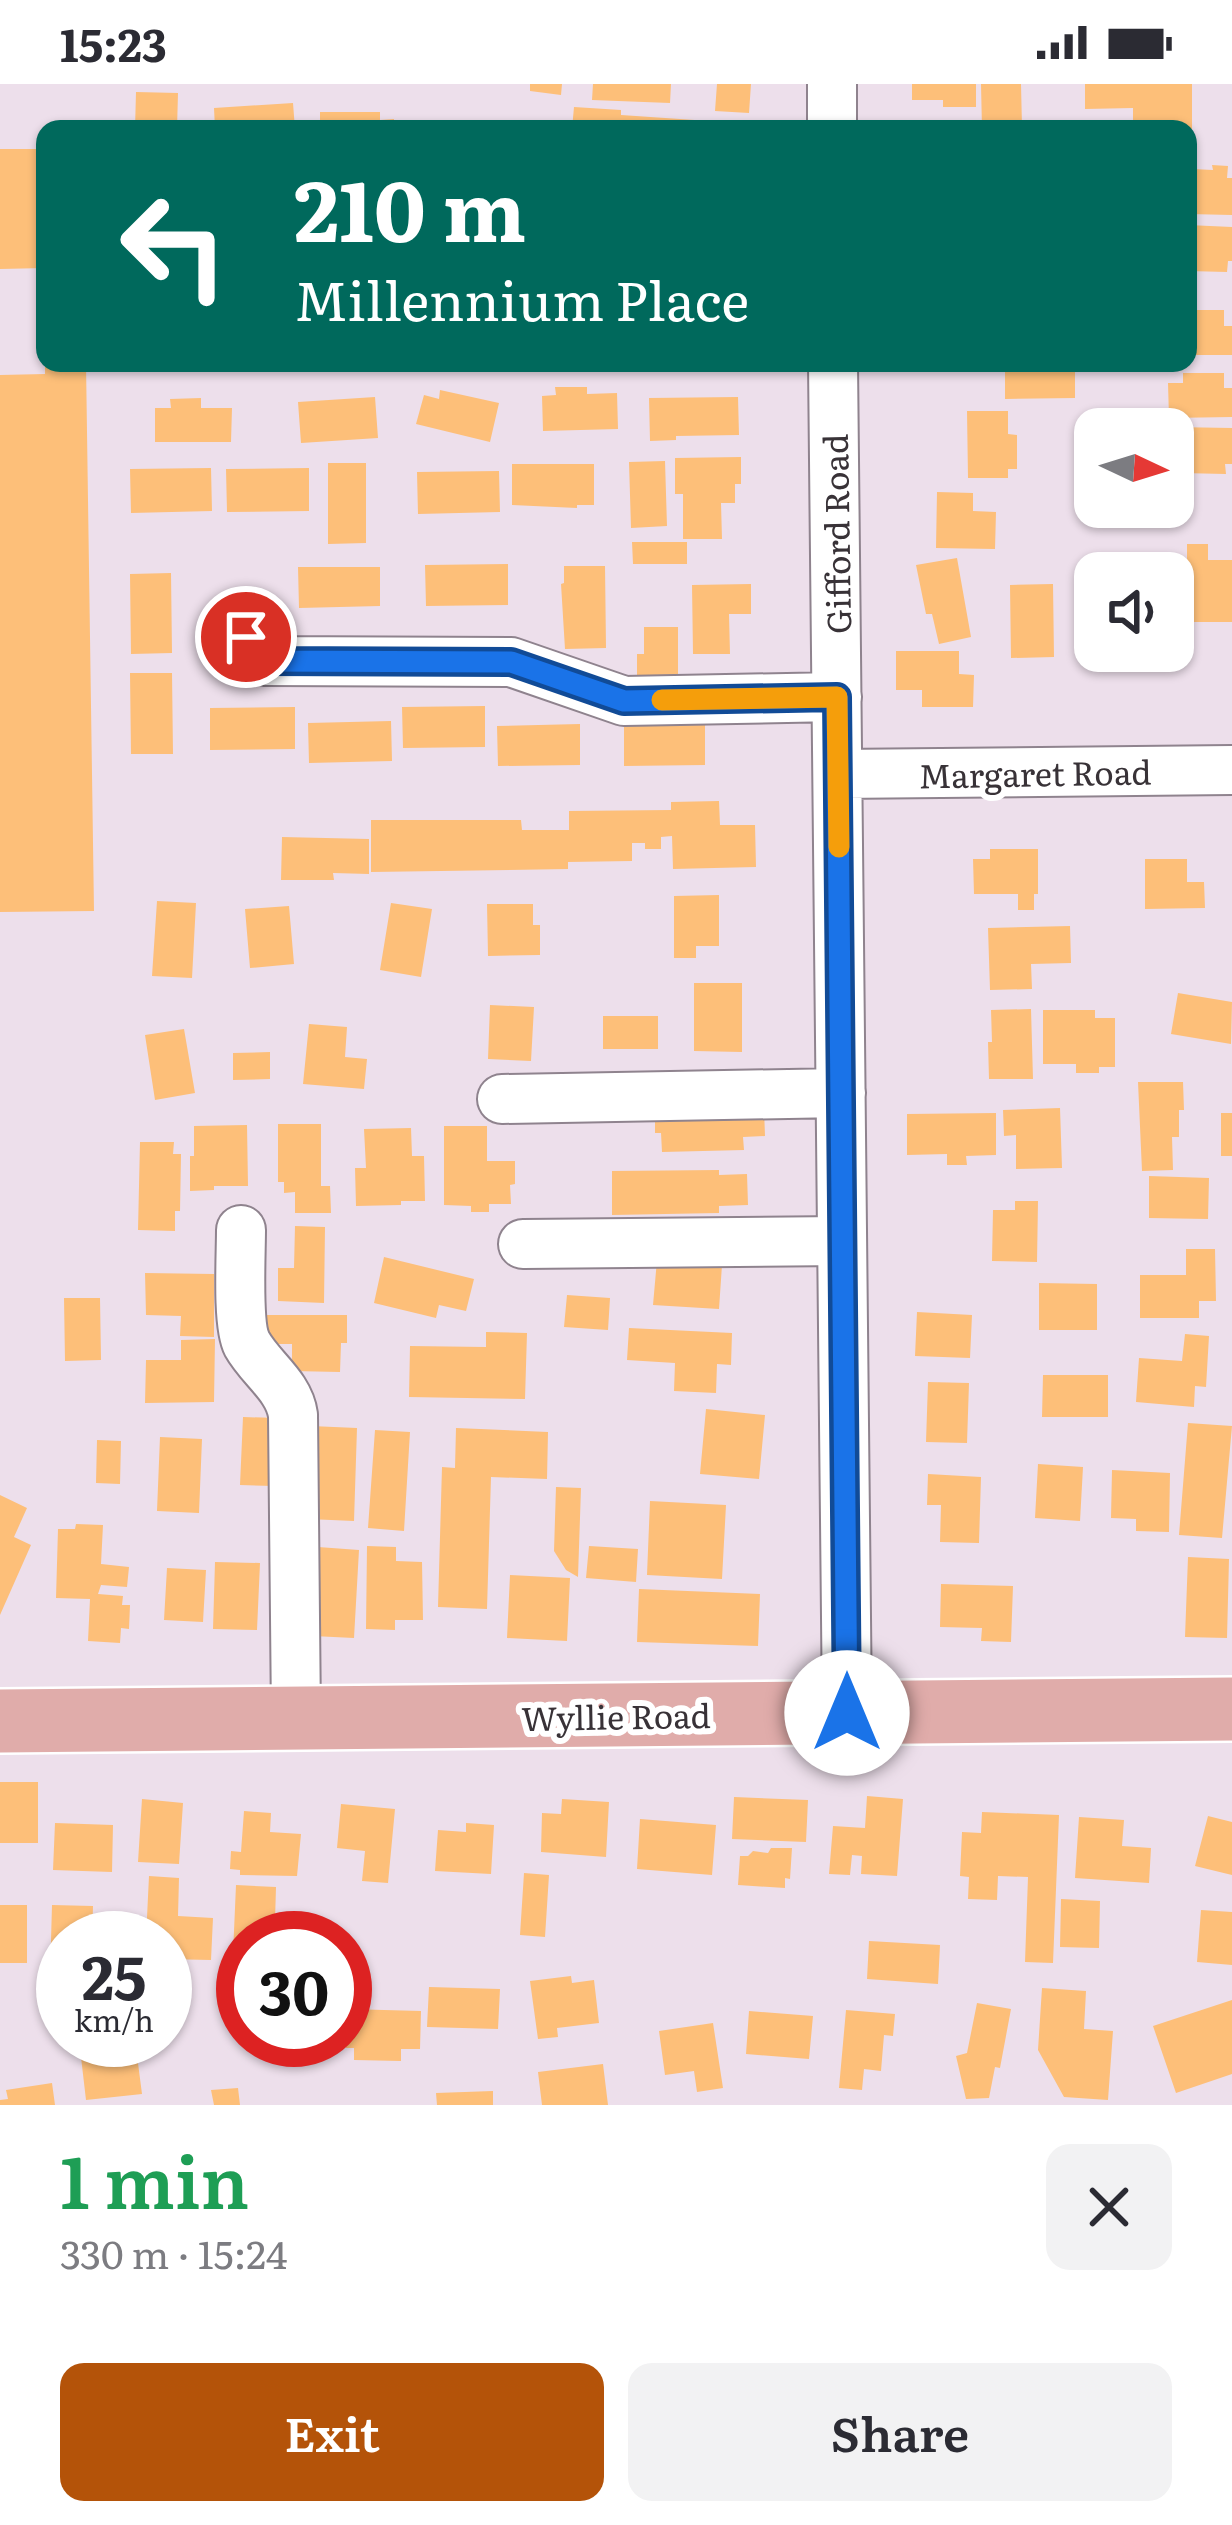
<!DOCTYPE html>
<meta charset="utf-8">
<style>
:root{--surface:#fff;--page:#f2f2f3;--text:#2b2b33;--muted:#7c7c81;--accent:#b45309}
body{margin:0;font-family:Literata,serif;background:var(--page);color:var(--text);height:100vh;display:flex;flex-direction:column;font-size:45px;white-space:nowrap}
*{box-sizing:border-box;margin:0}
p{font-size:39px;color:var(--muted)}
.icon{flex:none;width:66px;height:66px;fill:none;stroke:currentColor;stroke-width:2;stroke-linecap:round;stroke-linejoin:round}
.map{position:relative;height:2021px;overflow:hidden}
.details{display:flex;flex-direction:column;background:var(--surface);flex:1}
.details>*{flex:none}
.top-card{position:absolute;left:36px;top:36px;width:1161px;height:252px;border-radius:24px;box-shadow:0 3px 9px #0004;background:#00695c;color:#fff;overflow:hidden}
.needle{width:78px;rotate:94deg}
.buttons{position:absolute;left:1074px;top:324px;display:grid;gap:24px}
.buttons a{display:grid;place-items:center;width:120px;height:120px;border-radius:24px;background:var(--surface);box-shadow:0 3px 9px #0004;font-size:60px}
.speed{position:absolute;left:36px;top:1827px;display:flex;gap:24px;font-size:60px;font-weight:700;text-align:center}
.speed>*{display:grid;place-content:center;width:156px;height:156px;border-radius:50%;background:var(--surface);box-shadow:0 3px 9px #0004;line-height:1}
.speed small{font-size:30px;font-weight:400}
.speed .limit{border:18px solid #d22;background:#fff;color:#111}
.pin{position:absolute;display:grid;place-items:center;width:102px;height:102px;color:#fff;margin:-51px;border:6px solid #fff;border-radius:50%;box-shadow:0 3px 12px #0007}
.me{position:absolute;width:132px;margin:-66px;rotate:0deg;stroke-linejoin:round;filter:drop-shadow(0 0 9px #0008)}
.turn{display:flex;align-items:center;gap:42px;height:252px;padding:0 60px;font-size:54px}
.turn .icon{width:156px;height:156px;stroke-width:2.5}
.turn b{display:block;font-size:84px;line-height:102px}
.round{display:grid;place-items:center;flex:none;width:126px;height:126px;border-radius:24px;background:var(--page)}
.head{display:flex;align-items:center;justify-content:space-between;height:204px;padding:0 60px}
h1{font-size:72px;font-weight:600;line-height:90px;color:#1e9e55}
.cta{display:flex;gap:24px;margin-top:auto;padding:24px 60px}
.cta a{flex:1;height:138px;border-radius:24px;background:var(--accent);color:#fff;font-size:48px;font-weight:600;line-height:138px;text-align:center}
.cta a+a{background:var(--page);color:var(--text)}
.status{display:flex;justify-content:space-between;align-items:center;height:84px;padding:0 60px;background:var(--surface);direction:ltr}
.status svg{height:33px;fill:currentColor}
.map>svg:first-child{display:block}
.building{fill:#fdbf79}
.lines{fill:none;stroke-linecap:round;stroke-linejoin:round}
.minor-casing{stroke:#8f838e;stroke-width:52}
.major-casing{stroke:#fff;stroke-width:68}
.minor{stroke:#fff;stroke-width:48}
.major{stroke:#e0acaa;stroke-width:63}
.route-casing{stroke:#114b97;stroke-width:30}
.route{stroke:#1a73e8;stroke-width:21}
.slow{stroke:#f59e0b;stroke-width:21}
.labels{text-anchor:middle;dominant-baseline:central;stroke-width:12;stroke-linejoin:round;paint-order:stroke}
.street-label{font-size:33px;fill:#383237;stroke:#fff}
</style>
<div class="status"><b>15:23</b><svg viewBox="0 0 49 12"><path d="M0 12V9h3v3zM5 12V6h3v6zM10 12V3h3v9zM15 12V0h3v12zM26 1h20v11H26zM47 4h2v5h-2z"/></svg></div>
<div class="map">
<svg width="1232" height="2021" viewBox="0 0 1232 2021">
<rect width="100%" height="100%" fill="#eddfeb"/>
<path class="building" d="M530,0H562L561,11L530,7Z
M593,0H671L670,19L592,16Z
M717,0H751L749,29L715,27Z
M912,0H976V23H943V16H912Z
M981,0H1021L1022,43L982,45Z
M1085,0H1192V45H1133V24L1085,25Z
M136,8L178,9L177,45H135Z
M293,19L295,45H215L214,24Z
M574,23L621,26V31L724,38L723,45H572Z
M320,28H380V36L394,35V45H320Z
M420,40H468V45H420Z
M0,65H45V184L0,185Z
M1212,81L1228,82L1227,94H1232V131L1188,130V95H1192V85L1213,86Z
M1188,141L1232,143V177H1228L1227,188L1188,187Z
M1188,226H1224V242H1232V271H1188Z
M45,279H86L94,827L0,828V291L45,290Z
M1005,279H1047V285H1075V314L1005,315Z
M1183,289H1224V304H1232V333L1169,334L1168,299H1183Z
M555,303H587V310L617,309L618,345L543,347L542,312L556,311Z
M440,306L499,319L490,358L416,340L424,311L439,315Z
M375,313L378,354L301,359L298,318Z
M738,313L739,351L676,352V356L650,357L649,314Z
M201,314V324H232L231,358H155V324H171L170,315Z
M967,327H1008V350L1017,351V385H1008V394H968Z
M1173,343L1232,344V380H1225L1226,390L1181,389L1182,380H1173Z
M741,373V400H735V419H721L722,455H683V410H675V374Z
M665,377L667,442L631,444L629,378Z
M328,379H366V459L328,460Z
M512,380H594V421H577V424L512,421Z
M211,384L212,427L131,429L130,385Z
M309,384V427L227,428L226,385Z
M499,387L500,428L418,430L417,388Z
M937,408L973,409V427L996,428L995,465L936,464Z
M632,458H687V480H633Z
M1187,460H1208V476H1232V538H1187Z
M957,474L971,553L939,560L932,530H926L916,481Z
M508,480V521L426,522L425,481Z
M564,482H605L606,564L565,565L561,500L564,499Z
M298,483H380V522L299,524Z
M171,489L172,569L131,570L130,490Z
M751,500V530H729L730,570H693L692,501Z
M1053,500L1054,573L1011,574L1010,501Z
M644,543H678V596L637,595V570H644Z
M896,567H959V590L974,591L973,623H922V606H896Z
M130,589H172L173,670H131Z
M485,622V663L403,664L402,623Z
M295,623V665L210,666V624Z
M391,637L392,677L309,679L308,639Z
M580,640V681L498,682L497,642Z
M624,640H705V681L624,682Z
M719,717L720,741H755L756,783L673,785L672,752L661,753V765H645V759H632V777L568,778V785L371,788V736H521L522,746H569V727L671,726V718Z
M282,753L369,755V790L333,789L334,796H281Z
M990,765H1038V810H1034V826H1018V810H974L973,775H990Z
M1145,775H1187V798H1204L1205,824L1145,825Z
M719,811V862H696V874H674V812Z
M157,817L196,819L192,894L152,892Z
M391,819L432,825L421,893L380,886Z
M487,820H533V841H540V871L488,872Z
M289,822L294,880L250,884L245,825Z
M1070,842L1071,879L1031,880L1032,905L990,906L988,844Z
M694,899H742V968L694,967Z
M1178,909L1232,918L1231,960L1171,950Z
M490,921L534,923L531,977L488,975Z
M1031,925L1033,995H989L988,958H992L991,926Z
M1043,926H1095V934H1115V983H1099V989H1076V980H1043Z
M603,932H658V965H603Z
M309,940L347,943L345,973L367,975L364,1005L303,1000Z
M184,945L195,1009L155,1016L145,951Z
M270,968V995L233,996V969Z
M1138,998H1183L1184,1026H1179V1053H1172L1173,1086L1142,1087Z
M1060,1024L1062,1084L1016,1085V1051L1004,1052L1003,1026Z
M764,1025L765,1052L743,1053L744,1066L662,1068L661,1049H655V1027Z
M996,1029V1071L966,1072L967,1081H947V1070L907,1071V1030Z
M1221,1029H1232V1072H1221Z
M278,1040H321V1102H330L331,1129H295V1108L284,1109V1098H278Z
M247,1041L248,1102H214V1106L190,1107V1072H194V1042Z
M444,1042H487V1077H515V1100L510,1101L511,1120H489V1128H471V1122L444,1121Z
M411,1044L412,1072H424L425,1117H401V1121L356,1122L355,1084H366L364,1045Z
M140,1058H174L173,1070H181L180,1127H175V1147L138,1146Z
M719,1086V1091L747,1090L748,1121L719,1122V1129L612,1131V1087Z
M1149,1092L1209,1094L1208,1135L1149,1134Z
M1015,1117H1038L1037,1178L992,1177L993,1126H1015Z
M295,1142L325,1143L324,1219L278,1217V1184H294Z
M1186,1165H1215L1216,1217H1199V1234H1140V1191H1186Z
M384,1173L474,1195L466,1227L439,1221L436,1234L374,1219Z
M657,1176L722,1181L719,1225L653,1221Z
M145,1189L214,1190V1253L180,1252L181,1232L146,1231Z
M1039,1199L1097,1200V1246H1039Z
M567,1211L610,1214L608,1246L564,1243Z
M64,1214H100L101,1276L65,1277Z
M917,1228L972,1231L970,1274L915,1272Z
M266,1231H347V1259H341L340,1288L292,1287V1260H266Z
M629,1244L732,1249L731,1281L717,1280L716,1309L674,1307L675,1279L627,1276Z
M486,1248L527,1249L525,1315L409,1313L410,1262L486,1263Z
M1185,1250L1209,1252L1206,1303L1195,1302L1194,1323L1136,1318L1139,1274L1182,1277Z
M215,1255L214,1318L145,1319L146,1276H181V1256Z
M1043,1291H1108V1333H1042Z
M928,1298L969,1299L967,1359L926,1358Z
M706,1325L765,1331L759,1395L700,1390Z
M243,1333L277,1334L274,1402L240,1401Z
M1188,1339L1232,1342L1222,1454L1179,1451Z
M311,1342L357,1344L354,1437L308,1435Z
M456,1344L548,1348L547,1395L491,1393L487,1525L438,1523L442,1383L455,1384Z
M375,1346L410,1348L404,1447L368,1444Z
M160,1353L202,1355L199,1429L157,1427Z
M97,1356L121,1357L120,1400L96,1399Z
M1038,1380L1083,1383L1080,1437L1035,1434Z
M1112,1386L1170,1389L1169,1448L1136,1447V1435L1111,1434Z
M928,1390L981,1393L979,1459L940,1458L941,1421H927Z
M556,1403L581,1404L578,1493L566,1486L554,1467Z
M0,1411L27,1424L14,1453L31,1461L0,1531Z
M650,1417L726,1421L722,1495L647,1491Z
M76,1440L103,1441L101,1480L129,1483L127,1503L101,1501L98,1510L123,1512L122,1521H130L129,1545L121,1544L120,1559L88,1557L90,1515L56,1514L58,1445H75Z
M367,1462L396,1463V1477L422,1478L423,1536H395V1546L366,1545Z
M589,1462L638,1465L636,1498L586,1494Z
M318,1463L359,1466L354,1554L313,1552Z
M1188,1473L1229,1475L1227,1554L1185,1553Z
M215,1478L260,1479L257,1546L213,1545Z
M167,1484L206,1486L203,1538L164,1536Z
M510,1491L570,1494L567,1557L507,1554Z
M941,1500L1013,1502L1011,1558L981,1557L982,1544L940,1543Z
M639,1505L760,1510L758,1562L637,1558Z
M0,1698H38V1759H0Z
M867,1712L903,1715L897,1792L861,1790L862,1772L852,1771L850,1791L829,1790L833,1742L865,1744Z
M734,1713L808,1716L806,1758L732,1755Z
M142,1715L183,1719L179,1780L138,1778Z
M562,1715L609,1718L606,1773L541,1768L542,1729L561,1730Z
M341,1720L395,1725L388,1799L362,1797L365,1767L337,1764Z
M244,1727L271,1729L270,1748L301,1750L297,1792L240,1791V1786L230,1785L231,1767L241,1768Z
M982,1728L1059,1731L1053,1879L1025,1878L1028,1793L998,1792L997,1816L968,1815L969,1793L960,1792L962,1748L981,1749Z
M1208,1732L1232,1738V1791L1195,1782Z
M1079,1733L1124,1736L1122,1762L1151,1764L1149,1799L1075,1794Z
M640,1735L716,1741L712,1791L637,1785Z
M55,1739L113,1741L112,1788L53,1786Z
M466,1739L494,1741L491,1790L435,1787L438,1746L466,1748Z
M771,1764H792L790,1795L785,1794V1804L738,1801L740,1772H748L753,1767L768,1769Z
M524,1789L549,1791L545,1853L520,1851Z
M149,1792L179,1794L178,1832L213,1834L211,1876L165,1875V1854H146Z
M236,1801L276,1803L275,1837L303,1838L302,1854H243V1871L233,1870Z
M1061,1815L1100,1817L1099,1864L1060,1863Z
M0,1821H27V1879H0Z
M52,1821L93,1822L92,1854H63V1893L50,1892Z
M1201,1826L1232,1828V1881L1197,1878Z
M869,1857L940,1861L938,1900L867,1895Z
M571,1892L572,1899L594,1896L599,1939L557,1944L558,1953L538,1955L530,1897Z
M429,1903L500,1905L498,1945L427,1943Z
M1042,1904L1086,1907L1084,1945L1113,1947L1108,2016L1064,2013L1038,1966Z
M1232,1916V1990L1176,2009L1153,1942Z
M977,1919L1011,1925L1000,1984L995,1983L989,2014L966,2015L956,1972L967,1969Z
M347,1925L421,1927L420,1965H401V1977L354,1976V1964H346Z
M846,1926L895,1930L893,1952L884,1951L881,1987L864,1985L862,2006L839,2004Z
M749,1927L813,1932L809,1975L746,1970Z
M713,1939L723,2004L697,2008L694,1987L665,1991L659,1947Z
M79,1956H135L142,2010L86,2016Z
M603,1980L608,2021H542L538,1988Z
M52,1999L55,2021H0V2016L8,2015L6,2006Z
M238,2004L240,2021H214L211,2006Z
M493,2007V2021H437L436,2009Z"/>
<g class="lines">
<defs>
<path id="minor" d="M832,0V45
M833,279L847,1629
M246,553L267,577L511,578L624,617L837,613
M838,690L1232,686
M502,1015L841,1009
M241,1146C241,1171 237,1241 247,1260C261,1285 289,1302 293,1331L296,1634
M523,1160L842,1157"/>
<path id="major" d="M0,1637L1232,1625"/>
</defs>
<use href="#minor" class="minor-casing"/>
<use href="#major" class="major-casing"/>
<use href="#minor" class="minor"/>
<use href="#major" class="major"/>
</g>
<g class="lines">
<defs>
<path id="route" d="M246,553L267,577L511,578L624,617L837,613L847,1629"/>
</defs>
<use href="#route" class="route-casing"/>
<use href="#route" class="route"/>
<path class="slow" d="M662,616L837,613L839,763"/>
</g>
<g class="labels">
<g class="street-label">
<text transform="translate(835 450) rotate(-91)">Gifford Road</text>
<text transform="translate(1035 688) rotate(-1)">Margaret Road</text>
<text transform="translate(616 1631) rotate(-1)">Wyllie Road</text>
</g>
</g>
</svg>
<div class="buttons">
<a><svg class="needle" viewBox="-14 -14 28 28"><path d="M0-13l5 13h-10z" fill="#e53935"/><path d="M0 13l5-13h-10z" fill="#7c7c81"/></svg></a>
<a><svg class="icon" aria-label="sound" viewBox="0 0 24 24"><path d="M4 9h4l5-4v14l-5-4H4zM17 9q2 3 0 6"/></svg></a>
</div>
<div class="speed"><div>25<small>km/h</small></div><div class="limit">30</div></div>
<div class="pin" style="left:246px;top:553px;background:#d93025"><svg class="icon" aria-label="arrive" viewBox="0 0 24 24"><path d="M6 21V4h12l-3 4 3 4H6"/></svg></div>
<svg class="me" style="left:847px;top:1629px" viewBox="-20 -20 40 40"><circle r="19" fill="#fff"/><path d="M0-13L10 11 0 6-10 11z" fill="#1a73e8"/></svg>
<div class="top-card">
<div class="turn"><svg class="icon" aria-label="left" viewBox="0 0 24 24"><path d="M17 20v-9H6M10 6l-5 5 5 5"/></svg><div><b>210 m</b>Millennium Place</div></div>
</div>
</div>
<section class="details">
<div class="head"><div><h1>1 min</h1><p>330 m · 15:24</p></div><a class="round"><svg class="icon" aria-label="close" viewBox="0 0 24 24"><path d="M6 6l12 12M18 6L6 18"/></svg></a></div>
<div class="cta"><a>Exit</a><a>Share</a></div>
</section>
